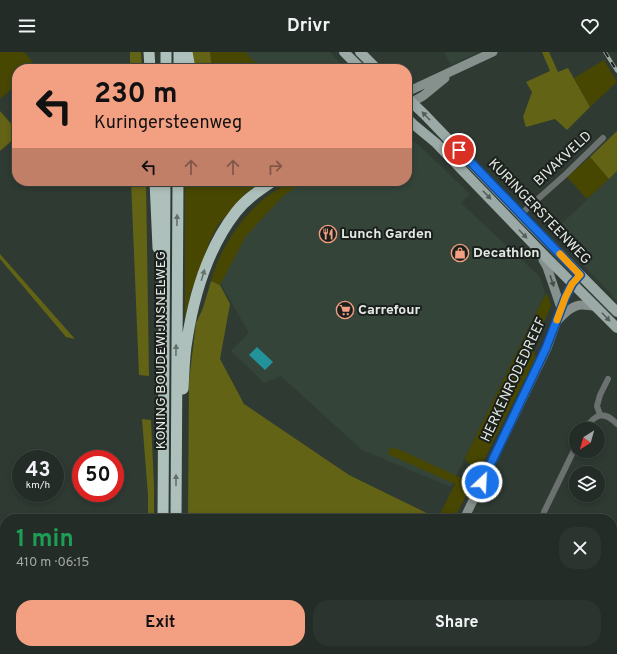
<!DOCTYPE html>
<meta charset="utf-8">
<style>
:root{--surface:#232c26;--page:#2b342e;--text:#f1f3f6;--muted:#a3a7a7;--line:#404843;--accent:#f39f82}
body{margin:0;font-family:Overpass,sans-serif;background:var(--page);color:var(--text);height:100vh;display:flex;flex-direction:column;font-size:15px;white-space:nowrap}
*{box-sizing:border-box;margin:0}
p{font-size:13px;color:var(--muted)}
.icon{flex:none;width:22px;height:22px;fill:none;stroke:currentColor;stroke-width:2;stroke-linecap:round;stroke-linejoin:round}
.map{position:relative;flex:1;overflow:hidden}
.details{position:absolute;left:0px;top:462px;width:617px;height:140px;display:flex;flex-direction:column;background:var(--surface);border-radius:16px 16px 0 0;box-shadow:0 2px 6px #0003,0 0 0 1px var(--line)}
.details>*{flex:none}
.banner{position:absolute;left:12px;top:12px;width:400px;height:122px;border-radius:16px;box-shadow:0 2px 6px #0003,0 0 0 1px var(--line);background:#f39f82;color:#111;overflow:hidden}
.needle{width:26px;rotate:217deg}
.fabs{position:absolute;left:569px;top:370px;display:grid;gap:8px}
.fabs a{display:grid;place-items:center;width:36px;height:36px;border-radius:50%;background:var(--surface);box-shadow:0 2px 6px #0003,0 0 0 1px var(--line);font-size:20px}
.speed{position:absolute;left:12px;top:398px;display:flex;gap:8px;font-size:20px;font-weight:700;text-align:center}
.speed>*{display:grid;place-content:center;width:52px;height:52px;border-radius:50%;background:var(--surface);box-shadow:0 2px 6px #0003,0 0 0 1px var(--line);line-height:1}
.speed small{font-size:10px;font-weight:400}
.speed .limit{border:6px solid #d22;background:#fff;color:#111}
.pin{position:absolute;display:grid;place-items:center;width:34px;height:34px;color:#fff;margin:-17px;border:2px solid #fff;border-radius:50%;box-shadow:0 1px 4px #0007}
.me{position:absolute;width:44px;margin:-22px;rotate:25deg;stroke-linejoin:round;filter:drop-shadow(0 0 3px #0008)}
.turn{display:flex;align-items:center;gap:14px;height:84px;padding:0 16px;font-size:18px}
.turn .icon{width:52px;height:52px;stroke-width:2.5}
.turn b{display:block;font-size:28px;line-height:34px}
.lanes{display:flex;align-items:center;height:38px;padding:0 16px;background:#0003;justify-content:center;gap:20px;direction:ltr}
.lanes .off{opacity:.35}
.round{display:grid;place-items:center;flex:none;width:42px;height:42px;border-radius:16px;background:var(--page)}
.summary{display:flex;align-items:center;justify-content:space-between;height:68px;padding:0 16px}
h1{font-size:24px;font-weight:700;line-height:30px;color:#1e9e55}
.cta{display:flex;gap:8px;margin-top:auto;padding:8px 16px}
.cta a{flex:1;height:46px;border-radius:16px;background:var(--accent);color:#111;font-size:16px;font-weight:700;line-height:46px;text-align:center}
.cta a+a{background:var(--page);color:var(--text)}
header{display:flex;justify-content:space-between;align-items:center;height:52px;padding:0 16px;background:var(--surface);font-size:18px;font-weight:700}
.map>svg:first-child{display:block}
.built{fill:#344439}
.green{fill:#484701}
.forest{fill:#636315}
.water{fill:#22939a}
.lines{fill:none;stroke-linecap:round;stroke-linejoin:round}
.street{stroke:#6a716f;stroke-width:6}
.secondary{stroke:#86918e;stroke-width:9}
.primary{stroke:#9baaa6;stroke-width:10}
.highway{stroke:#aec0bb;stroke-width:11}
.rail-casing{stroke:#a1a9a3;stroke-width:3.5}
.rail{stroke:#1b201c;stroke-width:2;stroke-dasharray:6;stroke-linecap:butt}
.oneway{fill:#555e5a}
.oneway2{fill:#64706c}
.oneway3{fill:#464d4a}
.route-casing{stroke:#114b97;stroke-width:10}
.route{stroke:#1a73e8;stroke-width:7}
.slow{stroke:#f59e0b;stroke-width:7}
.labels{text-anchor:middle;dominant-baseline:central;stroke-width:4;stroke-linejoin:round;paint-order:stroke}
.street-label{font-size:14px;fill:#e3eae5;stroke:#1b201c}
.poi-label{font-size:14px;font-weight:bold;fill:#e3eae5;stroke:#1b201c;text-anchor:start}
</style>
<header><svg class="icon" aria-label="menu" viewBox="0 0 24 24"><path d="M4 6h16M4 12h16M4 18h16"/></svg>Drivr<svg class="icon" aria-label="heart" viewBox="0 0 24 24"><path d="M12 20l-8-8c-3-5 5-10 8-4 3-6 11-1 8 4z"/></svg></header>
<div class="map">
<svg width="617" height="602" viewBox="0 0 617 602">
<rect width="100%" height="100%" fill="#2f3a33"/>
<path class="built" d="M245,0H330L346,17H261Z
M444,0H479L451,13Z
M407,82L470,142L461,151L540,225L545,242L456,424L451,435L362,398L281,324L264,331L231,299L249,281L218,227L243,182L282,141L300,129H407Z
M617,119V250L610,241L552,181Z"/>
<path class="green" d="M0,0H24L36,14L34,17H17V32L0,47Z
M210,0H245L261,17H212Z
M604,8L617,30L590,55L574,26Z
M590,105L609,127L587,147L567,125Z
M185,129H264L247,140L218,173L209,191L201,213L190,243L187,268L185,271Z
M291,129H306L284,143L246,184L220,233L211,229C220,197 239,167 265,146C273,140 282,135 291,129Z
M547,241L551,254L534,291V298L536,306L482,412C474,415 469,414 465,406L543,247Z
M390,396L398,397L472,431L469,438L454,467L438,466L455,432L388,402Z"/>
<path class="forest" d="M130,0H141L142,17H130Z
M192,0H210L212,17H194Z
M542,0H549L558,20L568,16L590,55L567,78L555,67L526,75L523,65L532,40L526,30L550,19Z
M0,59L14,75L17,72V84L0,99Z
M617,79V119L609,127L590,105Z
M131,129H146L149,324L139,323Z
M0,202L75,287L66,285L0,207Z
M211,229L220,233L230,252L220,307L244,352L349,423L439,467H188L189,329L196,271L203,256Z
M142,367L151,368L154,434V467H148V443Z
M185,597H392L390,602H185Z"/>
<path class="water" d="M257,295L273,310L265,318L249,303Z"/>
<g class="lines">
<path class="street" d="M521,162L566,122L603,86
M600,363L597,354L600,343L608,327
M585,377C595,362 604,358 617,372
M542,467L544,460L576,394
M612,484L617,483
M612,593H617
M477,602L478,597
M532,602L573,597"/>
<path class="secondary" d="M407,40L493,0
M412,50L423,44L445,26
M543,202V208L547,215L561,256
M557,269C564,262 572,253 582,253C586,253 591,254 595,254
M464,467L547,296L566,244L572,232L581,223
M399,602L401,597"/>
<path class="primary" d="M344,0L361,17
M360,0L377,17
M407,46L424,62L523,165L617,260
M407,66L413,72L436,91L543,202L617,276"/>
<path class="highway" d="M149,0L150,17
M187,0L190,17
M166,17V0
M179,17V0
M155,129L158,196
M183,337C184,321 184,304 187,288C194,243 207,197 236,160C246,147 260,138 273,129
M163,467L165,129
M176,467L178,129
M163,602V597
M175,602V597"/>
<defs>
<path id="rail" d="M605,0L617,19"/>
</defs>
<use href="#rail" class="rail-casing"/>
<use href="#rail" class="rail"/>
</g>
<defs><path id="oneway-solid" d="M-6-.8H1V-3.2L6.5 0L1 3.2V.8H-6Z"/></defs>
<g class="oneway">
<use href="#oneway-solid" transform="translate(426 64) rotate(-134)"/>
<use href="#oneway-solid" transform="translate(487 143) rotate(46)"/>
<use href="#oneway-solid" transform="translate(523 182) rotate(46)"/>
<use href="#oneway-solid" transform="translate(606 265) rotate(46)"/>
</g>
<g class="oneway2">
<use href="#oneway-solid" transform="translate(177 168) rotate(-89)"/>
<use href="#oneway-solid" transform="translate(203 223) rotate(-73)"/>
<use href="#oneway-solid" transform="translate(176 298) rotate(-89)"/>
<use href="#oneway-solid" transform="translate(176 428) rotate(-90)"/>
</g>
<use class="oneway3" href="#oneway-solid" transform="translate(552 229) rotate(71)"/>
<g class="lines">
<defs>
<path id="route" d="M459,98L580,223L572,232L566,244L546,296L482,430"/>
</defs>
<use href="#route" class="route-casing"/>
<use href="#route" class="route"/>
<path class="slow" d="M557,268L565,246L572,232L580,223L560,202"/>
</g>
<defs>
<symbol id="restaurant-ring" viewBox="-11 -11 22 22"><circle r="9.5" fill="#1b201c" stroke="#f39f82" stroke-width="1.5"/><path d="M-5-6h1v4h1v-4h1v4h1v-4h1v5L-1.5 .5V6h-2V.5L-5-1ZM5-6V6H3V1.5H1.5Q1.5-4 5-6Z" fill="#f39f82"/></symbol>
<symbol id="shop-ring" viewBox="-11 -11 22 22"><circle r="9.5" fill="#1b201c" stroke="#f39f82" stroke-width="1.5"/><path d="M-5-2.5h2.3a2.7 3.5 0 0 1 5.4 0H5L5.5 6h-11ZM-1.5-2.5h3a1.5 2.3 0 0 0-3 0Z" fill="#f39f82"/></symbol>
<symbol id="supermarket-ring" viewBox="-11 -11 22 22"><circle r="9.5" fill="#1b201c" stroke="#f39f82" stroke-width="1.5"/><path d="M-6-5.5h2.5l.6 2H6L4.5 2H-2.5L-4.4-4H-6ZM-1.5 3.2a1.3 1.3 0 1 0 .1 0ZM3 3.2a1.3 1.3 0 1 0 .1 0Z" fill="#f39f82"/></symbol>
</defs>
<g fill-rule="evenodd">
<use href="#restaurant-ring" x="318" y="172" width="20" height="20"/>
<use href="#shop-ring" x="450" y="191" width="20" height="20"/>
<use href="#supermarket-ring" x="335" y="248" width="20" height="20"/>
</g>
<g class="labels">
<g class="street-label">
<text transform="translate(563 107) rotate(-43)">BIVAKVELD</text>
<text transform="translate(539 160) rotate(46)">KURINGERSTEENWEG</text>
<text transform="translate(161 298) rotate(-90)">KONING BOUDEWIJNSNELWEG</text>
<text transform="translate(514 328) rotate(-65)">HERKENRODEDREEF</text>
</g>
<g class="poi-label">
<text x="341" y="182">Lunch Garden</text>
<text x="473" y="201">Decathlon</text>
<text x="358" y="258">Carrefour</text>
</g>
</g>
</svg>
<div class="fabs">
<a><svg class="needle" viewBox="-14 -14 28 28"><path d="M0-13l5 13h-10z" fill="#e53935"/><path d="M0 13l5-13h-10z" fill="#a3a7a7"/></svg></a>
<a><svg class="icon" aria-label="layers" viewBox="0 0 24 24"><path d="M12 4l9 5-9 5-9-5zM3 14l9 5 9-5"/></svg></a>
</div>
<div class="speed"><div>43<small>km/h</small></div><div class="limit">50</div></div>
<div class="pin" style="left:459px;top:98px;background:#d93025"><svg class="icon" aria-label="arrive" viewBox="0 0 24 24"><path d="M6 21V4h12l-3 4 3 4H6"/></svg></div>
<svg class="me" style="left:482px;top:430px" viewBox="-20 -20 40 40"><circle r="17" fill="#1a73e8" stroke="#fff" stroke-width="3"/><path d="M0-11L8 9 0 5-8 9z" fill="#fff"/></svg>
<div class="banner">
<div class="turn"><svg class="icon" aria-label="left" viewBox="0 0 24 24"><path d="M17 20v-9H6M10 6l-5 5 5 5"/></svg><div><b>230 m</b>Kuringersteenweg</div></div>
<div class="lanes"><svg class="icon" aria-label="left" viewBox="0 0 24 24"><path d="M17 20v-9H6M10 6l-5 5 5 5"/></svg><svg class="icon off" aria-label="ahead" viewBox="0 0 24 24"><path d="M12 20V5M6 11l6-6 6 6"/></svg><svg class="icon off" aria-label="ahead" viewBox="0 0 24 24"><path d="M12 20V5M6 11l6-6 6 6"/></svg><svg class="icon off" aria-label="right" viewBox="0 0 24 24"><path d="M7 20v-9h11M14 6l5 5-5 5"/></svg></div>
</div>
<section class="details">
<div class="summary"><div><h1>1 min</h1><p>410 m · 06:15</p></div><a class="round"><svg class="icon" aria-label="close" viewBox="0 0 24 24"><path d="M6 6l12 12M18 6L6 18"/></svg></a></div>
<div class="cta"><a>Exit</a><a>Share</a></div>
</section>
</div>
